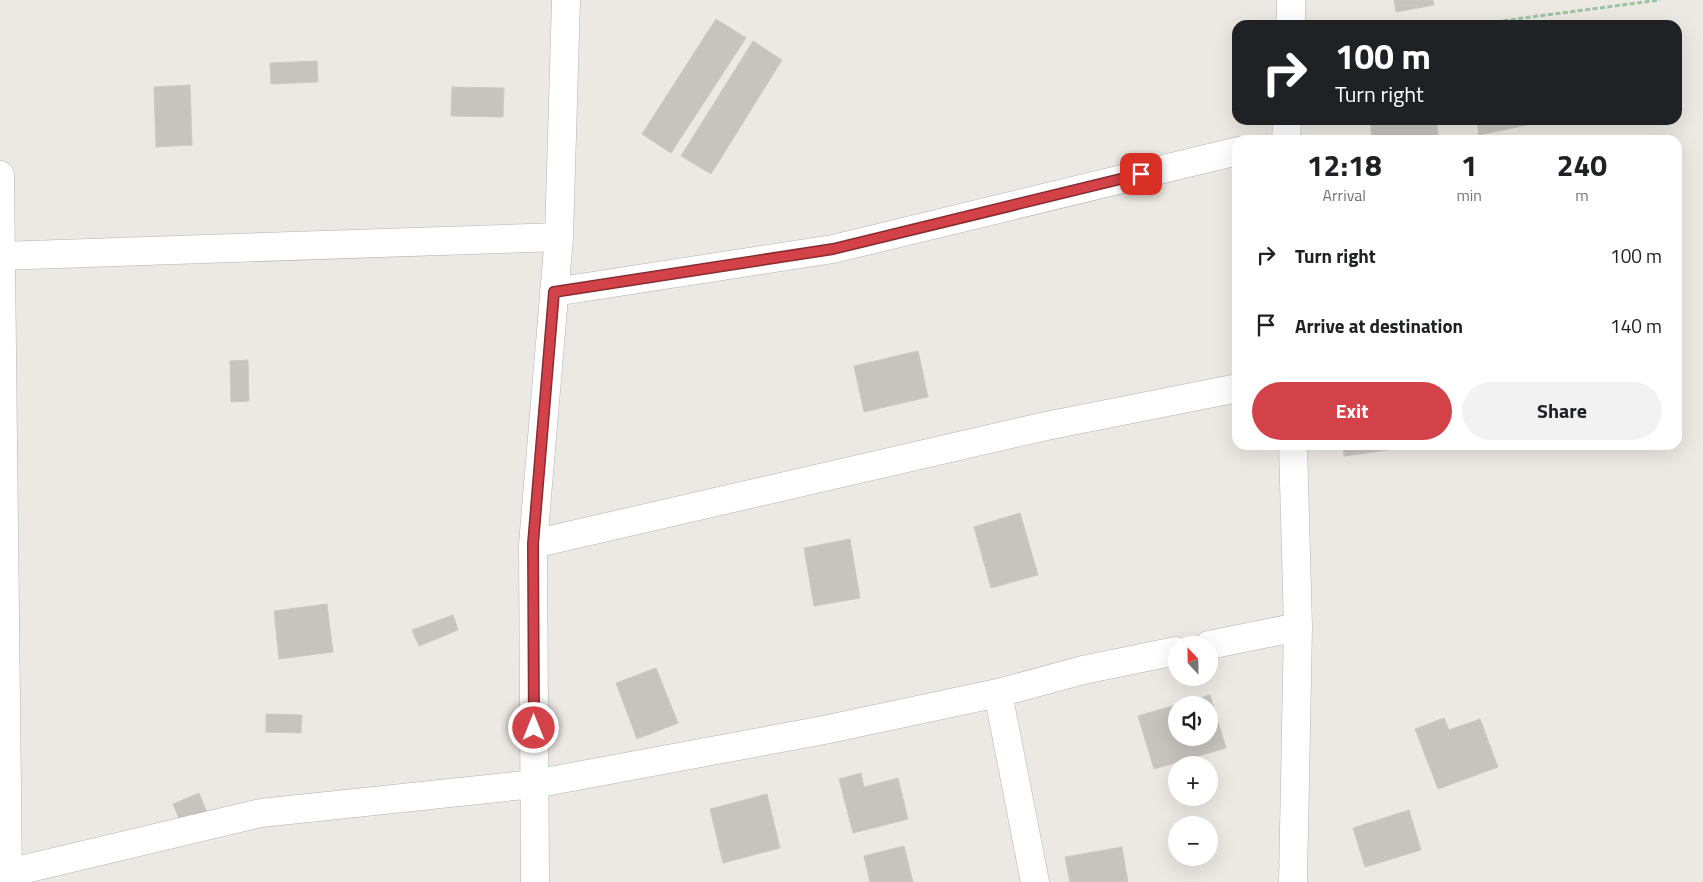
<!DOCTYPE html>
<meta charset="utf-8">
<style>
:root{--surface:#fff;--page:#f2f2f2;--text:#202124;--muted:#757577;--accent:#d34249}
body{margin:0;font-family:"Titillium Web",sans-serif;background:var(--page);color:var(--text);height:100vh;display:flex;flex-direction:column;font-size:19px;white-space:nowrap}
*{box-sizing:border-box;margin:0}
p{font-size:16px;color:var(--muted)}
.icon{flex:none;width:28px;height:28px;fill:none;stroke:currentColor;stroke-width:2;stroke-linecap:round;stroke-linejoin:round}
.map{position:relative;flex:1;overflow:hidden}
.drawer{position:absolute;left:1232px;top:135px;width:450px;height:315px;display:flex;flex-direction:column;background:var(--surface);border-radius:15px;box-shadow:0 5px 20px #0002}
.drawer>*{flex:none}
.banner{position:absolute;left:1232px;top:20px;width:450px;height:105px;border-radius:15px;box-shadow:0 5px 20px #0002;background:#202124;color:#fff;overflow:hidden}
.needle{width:32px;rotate:338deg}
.buttons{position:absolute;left:1168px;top:636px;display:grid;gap:10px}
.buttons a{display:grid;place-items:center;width:50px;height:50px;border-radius:50%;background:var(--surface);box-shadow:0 5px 20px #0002;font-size:25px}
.pin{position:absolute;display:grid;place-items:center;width:42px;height:42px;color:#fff;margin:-21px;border-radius:10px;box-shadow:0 2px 8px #0006}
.me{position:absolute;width:55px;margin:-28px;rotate:0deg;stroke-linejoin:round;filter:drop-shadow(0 0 4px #0008)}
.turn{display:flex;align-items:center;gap:18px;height:105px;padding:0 20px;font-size:22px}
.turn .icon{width:65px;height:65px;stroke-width:2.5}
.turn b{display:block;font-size:35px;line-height:42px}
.eta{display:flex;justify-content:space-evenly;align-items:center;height:85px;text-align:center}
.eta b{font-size:30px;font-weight:700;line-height:35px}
.action{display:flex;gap:10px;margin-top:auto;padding:10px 20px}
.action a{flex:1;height:58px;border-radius:30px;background:var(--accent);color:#fff;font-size:20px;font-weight:700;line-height:58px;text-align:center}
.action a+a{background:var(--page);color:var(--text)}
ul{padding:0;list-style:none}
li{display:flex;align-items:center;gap:15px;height:70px;padding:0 20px}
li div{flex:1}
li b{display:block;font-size:19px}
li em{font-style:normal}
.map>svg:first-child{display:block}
.building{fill:#c7c3bf;stroke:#cfc9c2;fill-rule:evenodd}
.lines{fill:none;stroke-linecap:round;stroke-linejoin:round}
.minor-casing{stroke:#b0b3b6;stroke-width:29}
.tertiary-casing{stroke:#b0b3b6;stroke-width:29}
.path{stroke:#9ec2a3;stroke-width:3;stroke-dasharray:5 2.5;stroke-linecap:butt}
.minor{stroke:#fff;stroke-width:28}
.tertiary{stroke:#fff;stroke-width:28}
.route-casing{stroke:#892b2f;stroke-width:12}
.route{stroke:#d34249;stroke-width:9}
</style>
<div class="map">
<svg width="1703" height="882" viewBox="0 0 1703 882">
<rect width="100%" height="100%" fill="#ece8e3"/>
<path class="building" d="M1394,0H1433L1434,5L1396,12Z
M716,19L746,38L671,153L642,134Z
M753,41L782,60L711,174L681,156Z
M317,61L318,82L271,84L270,63Z
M190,85L192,145L156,147L154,87Z
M452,87L504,88L503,117L451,116Z
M1370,120H1437L1438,135L1372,140Z
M1477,120H1536L1537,123L1479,135Z
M918,351L928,397L864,412L854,366Z
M248,360L249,401L231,402L230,361Z
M1343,445H1402L1403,448L1344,456Z
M1020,513L1038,575L991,588L974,527Z
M850,539L860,598L814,606L804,548Z
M327,604L333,652L279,659L274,611Z
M453,615L458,630L419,646L412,630Z
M656,668L678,723L637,739L616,683Z
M1210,695L1226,748L1154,769L1138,716ZM1176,705H1209V738H1176Z
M266,714L302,715L301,733L266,732Z
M1444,718L1449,730L1480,719L1498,767L1438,789L1415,729Z
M861,773L864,787L898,778L908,819L853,833L839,779Z
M199,793L208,815L182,825L173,804Z
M767,794L780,848L723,863L710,809Z
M1409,810L1421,850L1365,867L1353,828Z
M904,846L913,882H870L864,856Z
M1122,847L1128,882H1070L1065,857Z"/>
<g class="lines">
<defs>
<path id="minor" d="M1291,0V25
M1286,140L1287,120
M0,256L559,237
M554,292L833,249L1238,151
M533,544L1046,426L1238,388
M1209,645L1298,627
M998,693L1035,882
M0,875L261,813L534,784L824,730L998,693L1083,670L1176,651
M535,882L533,544L559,237L566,0
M1293,882L1298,627L1293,445"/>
<path id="tertiary" d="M0,175L8,882"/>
</defs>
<use href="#minor" class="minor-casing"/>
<use href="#tertiary" class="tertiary-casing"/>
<path class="path" d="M1451,25L1493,22L1660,0"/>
<use href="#minor" class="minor"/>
<use href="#tertiary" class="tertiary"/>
</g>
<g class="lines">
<defs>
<path id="route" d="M534,728L533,544L554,292L833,249L1141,174"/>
</defs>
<use href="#route" class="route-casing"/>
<use href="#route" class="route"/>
</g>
</svg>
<div class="buttons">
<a><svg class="needle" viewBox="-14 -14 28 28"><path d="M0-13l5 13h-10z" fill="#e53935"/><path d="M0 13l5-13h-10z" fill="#757577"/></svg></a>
<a><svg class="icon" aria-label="sound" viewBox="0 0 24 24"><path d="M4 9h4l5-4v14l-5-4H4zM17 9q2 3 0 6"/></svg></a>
<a>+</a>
<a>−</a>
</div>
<div class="pin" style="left:1141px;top:174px;background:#d93025"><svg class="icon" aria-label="arrive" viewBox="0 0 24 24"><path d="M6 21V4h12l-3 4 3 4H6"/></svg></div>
<svg class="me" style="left:534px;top:728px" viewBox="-20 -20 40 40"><circle r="17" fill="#d34249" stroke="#fff" stroke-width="3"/><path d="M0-11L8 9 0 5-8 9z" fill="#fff"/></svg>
<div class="banner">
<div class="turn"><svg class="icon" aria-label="right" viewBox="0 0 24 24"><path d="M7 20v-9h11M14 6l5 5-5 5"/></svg><div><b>100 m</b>Turn right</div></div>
</div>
<section class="drawer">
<div class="eta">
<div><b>12:18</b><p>Arrival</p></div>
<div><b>1</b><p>min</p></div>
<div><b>240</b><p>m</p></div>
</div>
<ul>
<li><svg class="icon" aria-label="right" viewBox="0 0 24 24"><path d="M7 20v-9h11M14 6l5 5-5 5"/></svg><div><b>Turn right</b></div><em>100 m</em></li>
<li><svg class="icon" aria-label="arrive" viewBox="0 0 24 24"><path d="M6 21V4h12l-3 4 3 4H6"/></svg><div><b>Arrive at destination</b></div><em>140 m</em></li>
</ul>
<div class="action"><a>Exit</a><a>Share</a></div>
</section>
</div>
